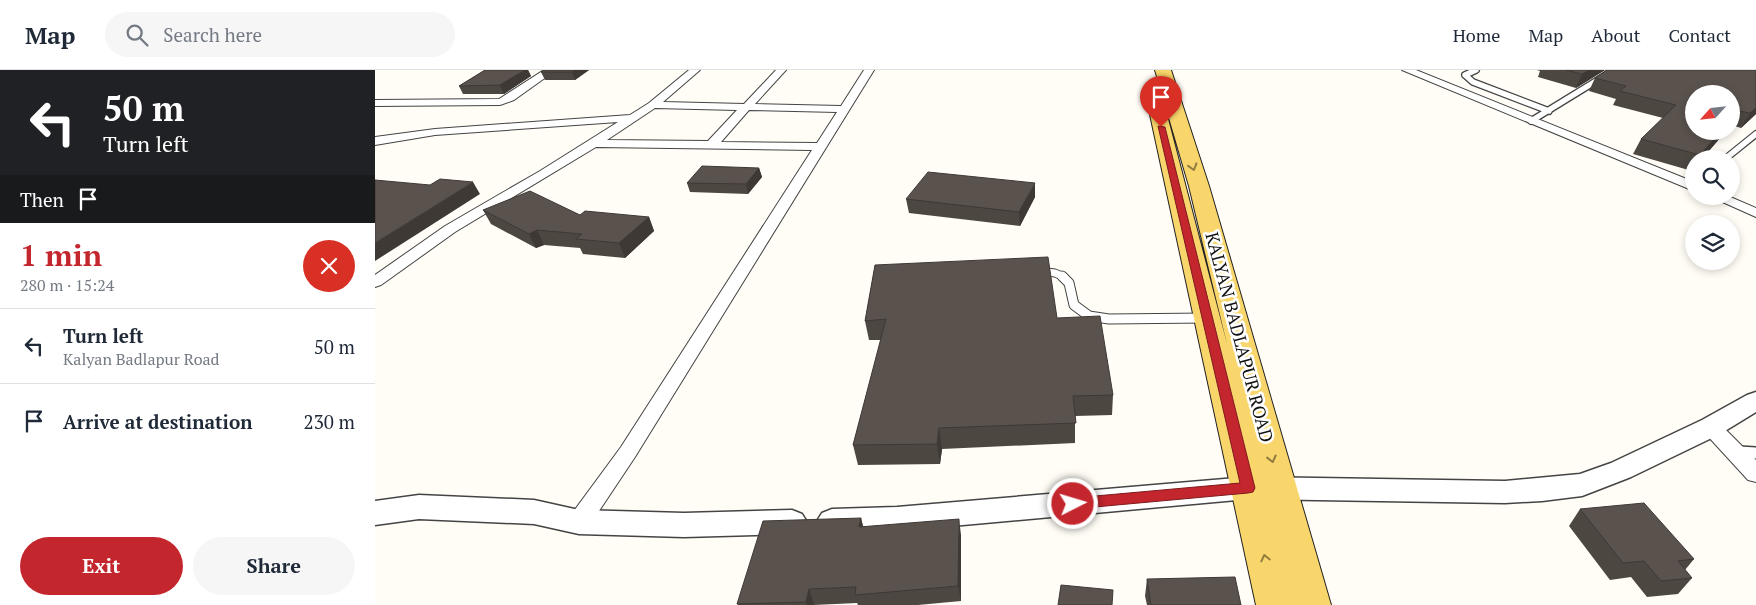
<!DOCTYPE html>
<meta charset="utf-8">
<style>
:root{--surface:#fff;--page:#f6f6f7;--text:#1f2937;--muted:#747a83;--line:#e0e1e3;--accent:#c4262e}
body{margin:0;font-family:"PT Serif",serif;background:var(--page);color:var(--text);height:100vh;display:flex;flex-direction:column;font-size:19px;white-space:nowrap}
*{box-sizing:border-box;margin:0}
p{font-size:16px;color:var(--muted)}
.icon{flex:none;width:28px;height:28px;fill:none;stroke:currentColor;stroke-width:2;stroke-linecap:round;stroke-linejoin:round}
.map{position:relative;flex:1;overflow:hidden}
.side{display:flex;flex-direction:column;background:var(--surface);width:375px}
.side>*{flex:none}
.hud{background:#202124;color:#fff;overflow:hidden}
.needle{width:32px;rotate:243deg}
.buttons{position:absolute;left:1310px;top:15px;display:grid;gap:10px}
.buttons a{display:grid;place-items:center;width:55px;height:55px;border-radius:50%;background:var(--surface);box-shadow:0 2px 8px #0003;font-size:25px}
.pin{position:absolute;display:grid;place-items:center;width:42px;height:42px;color:#fff;margin:-51px -21px;border-radius:50% 50% 50% 0;rotate:-45deg;box-shadow:0 0 5px #0007}
.pin .icon{rotate:45deg}
.me{position:absolute;width:55px;margin:-28px;rotate:85deg;stroke-linejoin:round;filter:drop-shadow(0 0 4px #0008)}
.turn{display:flex;align-items:center;gap:18px;height:105px;padding:0 20px;font-size:22px}
.turn .icon{width:65px;height:65px;stroke-width:2.5}
.turn b{display:block;font-size:35px;line-height:42px}
.then{display:flex;align-items:center;height:48px;padding:0 20px;background:#0003;gap:10px;font-size:19px}
.round{display:grid;place-items:center;flex:none;width:52px;height:52px;border-radius:26px;background:var(--page)}
.head{display:flex;align-items:center;justify-content:space-between;height:85px;padding:0 20px}
h1{font-size:30px;font-weight:600;line-height:38px;color:var(--accent)}
.button{display:flex;gap:10px;margin-top:auto;padding:10px 20px}
.button a{flex:1;height:58px;border-radius:30px;background:var(--accent);color:#fff;font-size:20px;font-weight:600;line-height:58px;text-align:center}
.button a+a{background:var(--page);color:var(--text)}
ul{padding:0;list-style:none}
li{display:flex;align-items:center;gap:15px;height:75px;padding:0 20px;border-top:1px solid var(--line)}
li div{flex:1}
li b{display:block;font-size:19px}
li em{font-style:normal}
header{display:flex;align-items:center;gap:30px;box-sizing:border-box;height:70px;padding:0 25px;background:var(--surface);border-bottom:1px solid var(--line)}
header strong{font-size:24px}
nav{display:flex;gap:28px;margin-inline-start:auto;font-size:18px}
.search{width:350px;height:45px;background:var(--page);display:flex;align-items:center;gap:12px;box-sizing:border-box;padding:0 18px;border-radius:28px;color:var(--muted);font-size:19px}
main{display:flex;flex:1;min-height:0}
.map>svg:first-child{display:block}
.lines{fill:none;stroke-linecap:round;stroke-linejoin:round}
.service-far3-casing{stroke:#444;stroke-width:8}
.service-far2-casing{stroke:#444;stroke-width:9}
.service-far1-casing{stroke:#444;stroke-width:11}
.service-casing{stroke:#444;stroke-width:14}
.minor-casing{stroke:#444;stroke-width:2}
.tertiary-casing{stroke:#444;stroke-width:3}
.primary-casing{stroke:#222;stroke-width:2}
.service-far3{stroke:#fff;stroke-width:5.5}
.service-far2{stroke:#fff;stroke-width:7}
.service-far1{stroke:#fff;stroke-width:9}
.service{stroke:#fff;stroke-width:11}
.minor{fill:#fff;fill-rule:evenodd}
.tertiary{fill:#fff;fill-rule:evenodd}
.primary{fill:#f9d66b;fill-rule:evenodd}
.wall{fill:#4d4742}
.shaded-wall{fill:#3f3936}
.building{fill:#5a524d;stroke:#3f3936}
.oneway{stroke:#917d42}
.route{fill:#c4262e;stroke:#7f191e}
.labels{text-anchor:middle;dominant-baseline:central;stroke-width:5;stroke-linejoin:round;paint-order:stroke}
.street-label{font-size:18px;fill:#111;stroke:#fff}
</style>
<header>
<strong>Map</strong>
<div class="search"><svg class="icon" aria-label="search" viewBox="0 0 24 24"><circle cx="10" cy="10" r="6"/><path d="M15 15l6 6"/></svg>Search here</div>
<nav><a>Home</a><a>Map</a><a>About</a><a>Contact</a></nav>
</header>
<main>
<section class="side">
<div class="hud">
<div class="turn"><svg class="icon" aria-label="left" viewBox="0 0 24 24"><path d="M17 20v-9H6M10 6l-5 5 5 5"/></svg><div><b>50 m</b>Turn left</div></div>
<div class="then">Then<svg class="icon" aria-label="arrive" viewBox="0 0 24 24"><path d="M6 21V4h12l-3 4 3 4H6"/></svg></div>
</div>
<div class="head"><div><h1>1 min</h1><p>280 m · 15:24</p></div><a class="round" style="background:#d93025;color:#fff"><svg class="icon" aria-label="close" viewBox="0 0 24 24"><path d="M6 6l12 12M18 6L6 18"/></svg></a></div>
<ul>
<li><svg class="icon" aria-label="left" viewBox="0 0 24 24"><path d="M17 20v-9H6M10 6l-5 5 5 5"/></svg><div><b>Turn left</b><p>Kalyan Badlapur Road</p></div><em>50 m</em></li>
<li><svg class="icon" aria-label="arrive" viewBox="0 0 24 24"><path d="M6 21V4h12l-3 4 3 4H6"/></svg><div><b>Arrive at destination</b></div><em>230 m</em></li>
</ul>
<div class="button"><a>Exit</a><a>Share</a></div>
</section>
<div class="map">
<svg width="1381" height="535" viewBox="0 0 1381 535">
<rect width="100%" height="100%" fill="#fffdf5"/>
<g class="lines">
<defs>
<path id="service-far3" d="M1101,0L1090,5L1098,12L1174,41
M1156,51L1239,0
M1350,89L1381,64"/>
<path id="service-far2" d="M663,201L680,203L689,207"/>
<path id="service-far1" d="M687,206L694,213L699,235L714,246L734,249L831,248"/>
<path id="service" d="M1364,382L1381,383"/>
<path id="minor" d="M169,0H181L139,30L125,35L0,36V30L124,29Z
M314,0H325L288,32L369,34L401,0H411L380,34L466,36L489,0H499L260,387L212,459L204,461L196,459L193,452L196,445L246,377L437,80L221,77L80,162L6,215L0,217V205L70,156L165,101L243,52L60,65L0,75V67L60,59L255,45L274,33ZM280,38L362,40L333,71L232,70ZM374,40L462,42L442,73L346,72Z
M1027,0H1041L1319,112V121Z
M1334,126H1353L1381,138V147Z
M1336,350L1343,352L1381,390V412L1373,410L1329,362L1326,357L1329,352Z"/>
<path id="tertiary" d="M1381,322V342L1345,364L1256,407L1207,426L1167,431L1130,433L873,429L522,461L457,463L447,459L442,451L447,443L457,439L522,437L873,407L1130,411L1205,404L1236,393L1327,350L1372,325Z
M44,425L159,430L204,440L309,443L417,440L427,444L432,452L427,460L417,464L309,467L204,464L159,454L44,449L0,455V431Z"/>
<path id="primary" d="M780,0H796L834,116L956,535H881L771,26L773,22H785L787,26L852,274L814,116Z"/>
</defs>
<use href="#service-far3" class="service-far3-casing"/>
<use href="#service-far2" class="service-far2-casing"/>
<use href="#service-far1" class="service-far1-casing"/>
<use href="#service" class="service-casing"/>
<use href="#minor" class="minor-casing"/>
<use href="#tertiary" class="tertiary-casing"/>
<use href="#primary" class="primary-casing"/>
<use href="#service-far3" class="service-far3"/>
<use href="#service-far2" class="service-far2"/>
<use href="#service-far1" class="service-far1"/>
<use href="#service" class="service"/>
<use href="#minor" class="minor"/>
<use href="#tertiary" class="tertiary"/>
<use href="#primary" class="primary"/>
</g>
<path class="wall" d="M110,0H153L156,6L129,24H88L84,16Z
M170,0H214L200,10H170L166,2Z
M1162,0H1230L1201,18L1163,7L1165,1Z
M1232,0H1381V44L1366,58L1356,55V24H1319V61H1351L1327,89H1319V98L1317,101L1258,84L1266,69L1288,48L1238,35L1241,29L1214,21L1220,8Z
M384,98L387,107L373,124L315,122L312,113Z
M660,127L645,156L534,143L531,129Z
M108,140L205,145L274,147L279,161L250,188L208,184L205,178L169,175L161,178L116,154Z
M500,195L682,248L738,325L737,345L700,346V373L567,379L565,394L483,395L478,375L506,270H494L490,251Z
M1205,439L1319,489L1310,500L1317,508L1303,524L1272,527L1256,507L1235,510L1194,456Z
M486,448L488,457L586,465V531L543,535H483L482,533L439,535H362Z
M772,509L866,535H772L770,526Z"/>
<path class="shaded-wall" d="M150,0H153L156,6L129,24L125,15Z
M200,0H214L200,10L197,2Z
M1214,0H1230L1201,18L1207,4Z
M1381,38V44L1366,58L1375,43Z
M1364,41L1356,55V50Z
M1346,61H1351L1327,89H1323L1325,85Z
M384,98L387,107L373,124L371,114Z
M98,112L105,124L0,191V173Z
M660,113V127L645,156L644,142Z
M274,147L279,161L250,188L244,173Z
M162,160L169,175L161,178L154,164Z
M564,358L567,379L565,394L562,374Z
M486,448L490,464L484,457Z
M584,449L586,465V531L583,516Z
M434,519L439,535H432L431,532Z"/>
<path class="building" d="M110,0H150L125,15L84,16Z
M170,0H200L197,2H166Z
M1191,0H1214L1207,4Z
M1232,0H1381V38L1375,43L1364,41L1356,50V24H1319V61H1346L1325,85L1266,69L1301,35L1245,21L1251,16L1220,8Z
M327,96L384,98L371,114L312,113Z
M553,102L660,113L644,142L531,129Z
M65,109L98,112L0,173V110L55,115Z
M155,121L205,145L210,141L274,147L244,173L201,169L207,164L162,160L154,164L108,140Z
M673,187L682,248L725,246L738,325L698,326L701,353L564,358L562,374L478,375L511,249L490,251L500,195Z
M1269,433L1319,489L1303,491L1317,508L1286,511L1269,491L1248,493L1205,439Z
M486,448L484,457L584,449L583,516L480,525L481,517L434,519L431,532L362,534L388,451Z
M860,507L866,535H776L772,509Z
M686,515L738,520L737,535H683Z"/>
<defs><path id="oneway-chevron" d="M-2-3.5L2.5 0L-2 3.5" fill="none" stroke-width="1.6" stroke-linecap="round" stroke-linejoin="round" transform="scale(1.25)"/></defs>
<g class="oneway">
<use href="#oneway-chevron" transform="translate(818 97) rotate(73)"/>
<use href="#oneway-chevron" transform="translate(897 389) rotate(76)"/>
<use href="#oneway-chevron" transform="translate(890 488) rotate(-103)"/>
</g>
<path class="route" d="M783,56L790,57L880,418L878,422L873,423L698,439L693,438L690,434L693,430L698,428L865,413Z"/>
<g class="labels">
<g class="street-label">
<text transform="translate(865 267) rotate(75)">KALYAN BADLAPUR ROAD</text>
</g>
</g>
</svg>
<div class="buttons">
<a><svg class="needle" viewBox="-14 -14 28 28"><path d="M0-13l5 13h-10z" fill="#e53935"/><path d="M0 13l5-13h-10z" fill="#747a83"/></svg></a>
<a><svg class="icon" aria-label="search" viewBox="0 0 24 24"><circle cx="10" cy="10" r="6"/><path d="M15 15l6 6"/></svg></a>
<a><svg class="icon" aria-label="layers" viewBox="0 0 24 24"><path d="M12 4l9 5-9 5-9-5zM3 14l9 5 9-5"/></svg></a>
</div>
<div class="pin" style="left:786px;top:57px;background:#d93025"><svg class="icon" aria-label="arrive" viewBox="0 0 24 24"><path d="M6 21V4h12l-3 4 3 4H6"/></svg></div>
<svg class="me" style="left:698px;top:434px" viewBox="-20 -20 40 40"><circle r="17" fill="#c4262e" stroke="#fff" stroke-width="3"/><path d="M0-11L8 9 0 5-8 9z" fill="#fff"/></svg>
</div>
</main>
